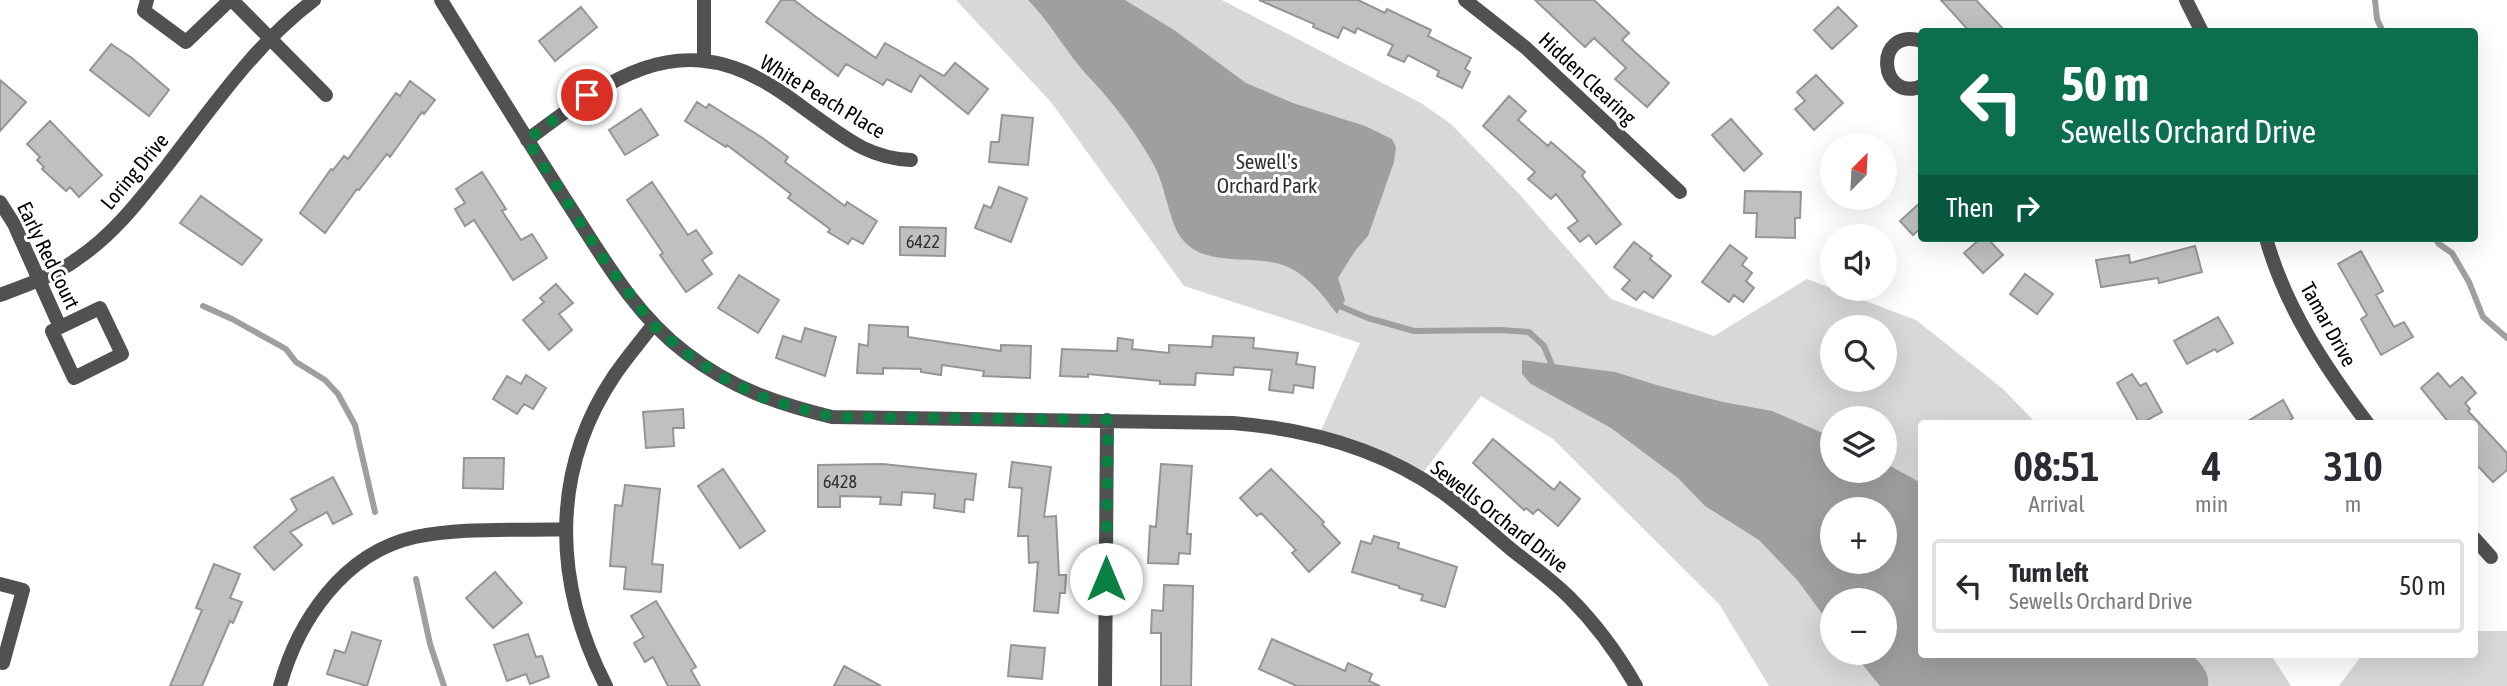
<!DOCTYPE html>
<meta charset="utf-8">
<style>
:root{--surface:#fff;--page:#f2f2f3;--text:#2b2b33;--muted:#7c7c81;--line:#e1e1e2}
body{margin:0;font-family:"Asap Condensed",sans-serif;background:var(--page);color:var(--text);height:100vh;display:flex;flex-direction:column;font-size:26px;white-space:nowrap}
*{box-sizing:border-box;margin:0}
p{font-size:23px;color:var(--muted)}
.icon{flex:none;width:38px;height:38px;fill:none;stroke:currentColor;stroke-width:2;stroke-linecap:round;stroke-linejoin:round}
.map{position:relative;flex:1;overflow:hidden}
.drawer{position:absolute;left:1918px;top:420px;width:560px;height:238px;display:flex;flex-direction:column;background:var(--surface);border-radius:7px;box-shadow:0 7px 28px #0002}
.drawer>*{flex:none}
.guide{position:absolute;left:1918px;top:28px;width:560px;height:214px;border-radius:7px;box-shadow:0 7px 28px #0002;background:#0b6e4f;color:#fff;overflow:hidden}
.needle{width:46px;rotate:24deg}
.controls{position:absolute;left:1820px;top:133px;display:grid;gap:14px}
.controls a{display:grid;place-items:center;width:77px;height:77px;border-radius:50%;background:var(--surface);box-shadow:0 7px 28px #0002;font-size:35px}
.pin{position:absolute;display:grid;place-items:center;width:60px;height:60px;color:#fff;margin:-30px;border:4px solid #fff;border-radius:50%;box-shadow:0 2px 7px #0007}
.me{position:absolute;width:77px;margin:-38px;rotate:0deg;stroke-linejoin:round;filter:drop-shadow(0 0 5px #0008)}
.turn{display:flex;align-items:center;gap:24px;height:147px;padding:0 28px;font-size:32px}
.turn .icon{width:91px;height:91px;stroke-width:2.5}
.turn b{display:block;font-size:49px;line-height:60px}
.then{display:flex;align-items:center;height:66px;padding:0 28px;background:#0003;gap:14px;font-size:26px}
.eta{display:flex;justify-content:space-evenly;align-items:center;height:119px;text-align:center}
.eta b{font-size:42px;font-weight:600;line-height:49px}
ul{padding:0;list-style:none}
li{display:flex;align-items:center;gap:21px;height:94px;margin:0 14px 10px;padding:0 14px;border:4px solid var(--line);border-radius:7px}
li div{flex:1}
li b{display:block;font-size:26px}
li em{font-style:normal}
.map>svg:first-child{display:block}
.green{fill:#d8d8d8;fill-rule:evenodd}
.water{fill:#9f9f9f;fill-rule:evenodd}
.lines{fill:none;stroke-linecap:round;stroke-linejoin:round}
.stream{stroke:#9f9f9f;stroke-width:6}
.building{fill:#c0c0c0;stroke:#959595;stroke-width:2}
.street{stroke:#515151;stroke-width:14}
.route{stroke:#0b8043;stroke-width:12;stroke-dasharray:0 21.6}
.labels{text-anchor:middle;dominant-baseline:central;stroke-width:6;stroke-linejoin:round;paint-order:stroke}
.number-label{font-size:18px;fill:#303030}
.street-label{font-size:21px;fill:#000;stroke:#fff}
.park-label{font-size:21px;fill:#2f2f2f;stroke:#fff}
</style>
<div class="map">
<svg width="2507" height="686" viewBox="0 0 2507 686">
<rect width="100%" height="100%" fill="#fff"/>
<path class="green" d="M956,0H1222L1421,103L1451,124L1521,196L1611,299L1714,336L1807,279L1916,320L2003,389L2036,423L1922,424V654L2271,655L2291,686H1769L1719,604L1553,439L1481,396L1419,478L1319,435L1360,343L1184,286L1051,102ZM1832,327H1885V380H1832ZM1832,418H1885V471H1832ZM1832,509H1885V562H1832ZM1832,600H1885V653H1832Z
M2475,631H2507V686H2339L2362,655L2474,654Z"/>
<path class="water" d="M1028,0H1125L1174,30L1246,83L1293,103L1365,126L1392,139L1396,147L1394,162L1368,236L1355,251L1338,278L1345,300L1337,314C1325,298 1311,279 1292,269C1259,251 1208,271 1182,239C1170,225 1165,185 1154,165C1140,140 1123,116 1105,95C1097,85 1088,77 1080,67C1062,45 1048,20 1028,0Z
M1522,360L1615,372L1660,386L1723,402L1772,411L1832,437V471H1885V463L1921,483L1922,654L2191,655C2201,662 2210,674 2208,686H1880L1853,653H1885V600H1832V627L1798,581L1759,540L1705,506L1678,478L1611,428L1531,384L1522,374ZM1832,509H1885V562H1832Z"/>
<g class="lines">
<path class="stream" d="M2375,0L2377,19L2383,32
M2435,238L2439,244L2452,253L2469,282L2483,317L2507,338
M1339,302L1342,307L1368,318L1414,331L1500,330L1529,332L1544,346L1553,368
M203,306L232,319L286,349L296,362L325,380L338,394L355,425L375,512
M416,579L430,644L444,686"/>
</g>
<path class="building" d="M781,0H794L816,17L876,58L885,43L944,76L955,63L988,89L968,114L920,75L911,92L887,79L883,85L846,64L838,76L766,22Z
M1259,0H1358L1385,13L1387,9L1431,30L1428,36L1471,58L1465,69L1470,72L1462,88L1437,76L1439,71L1408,55L1404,62L1388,55L1393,45L1357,28L1355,33L1343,27L1338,38L1313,27L1314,24Z
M1535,0H1594L1629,33L1622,40L1669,83L1647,107L1615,79L1626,68L1594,38L1585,47Z
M1941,0H1976L2006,32H1970Z
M581,7L597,27L555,61L539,41Z
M1838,7L1857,26L1832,49L1814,30Z
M111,44L132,58L169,90L149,116L90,70Z
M1816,75L1843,103L1814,130L1795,109L1805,101L1797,92Z
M0,80L26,102L0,131Z
M410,81L435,100L424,114L422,112L390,157L387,154L359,190L357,189L325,233L300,213L331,169L333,170L344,156L348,159L396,93L400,96Z
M1509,96L1526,111L1518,120L1548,146L1551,142L1585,172L1582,176L1621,224L1596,244L1589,235L1580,242L1568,228L1578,221L1556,194L1551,199L1528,179L1535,172L1483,126Z
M697,102L706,108L709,104L764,139L788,157L785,162L845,206L847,202L877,221L863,244L852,238L848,244L828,232L830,229L788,198L791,194L727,145L726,147L685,121Z
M641,109L658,135L625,155L609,130Z
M1002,115L1033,118L1028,165L989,162L991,142H999Z
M1731,119L1762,154L1744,171L1712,135Z
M50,121L102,175L79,197L70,187L66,191L42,169L44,167L37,160L40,157L27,144Z
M482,172L506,209L502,211L521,240L532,234L547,258L513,280L474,220L465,226L455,209L465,203L456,189Z
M652,182L688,235L696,230L712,253L702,260L712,274L686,292L660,255L663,253L627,200Z
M999,187L1027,198L1011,242L975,228L984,205L991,208Z
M1745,191L1801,192L1800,218H1795V238L1756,237L1757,213H1744Z
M201,196L262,240L242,265L180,223Z
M1922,201V227L1913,235L1900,221Z
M900,227L946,228L945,256L900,255Z
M1981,238H1987L2003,255L1983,273L1964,253Z
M1634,242L1652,256L1650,259L1671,276L1653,298L1644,291L1636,300L1622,289L1630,280L1614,267Z
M1730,245L1747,258L1742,265L1752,273L1746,281L1754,288L1743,302L1734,295L1729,302L1702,282Z
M2195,246L2202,272L2159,283L2158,278L2101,287L2096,260L2129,255L2130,263Z
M2361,251L2383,291L2376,295L2394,327L2404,322L2413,337L2381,355L2361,319L2367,315L2338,264Z
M2025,274L2053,294L2037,314L2010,294Z
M739,275L779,300L758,333L718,308Z
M556,284L573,303L559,314L572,330L549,350L523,320L544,302L540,298Z
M2218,317L2233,343L2217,352L2215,349L2187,364L2174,341Z
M869,325L908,327V337L1001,351V345L1031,346L1030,378L983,376L984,371L942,365L941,375L921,372V369L883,368V374L857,373L859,344L868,346Z
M805,328L836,337L825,376L776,358L783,336L801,342Z
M1213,336L1254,338L1253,348L1298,353L1296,364L1315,367L1313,388L1294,385L1293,393L1269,390L1272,370L1234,367L1233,375L1196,373L1195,385L1160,384V381L1088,374V377L1060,376L1062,349L1117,351L1118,338L1133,340L1132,349L1169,353V345L1212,347Z
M2438,373L2450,387L2462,377L2476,393L2465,403L2470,409L2468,411L2507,453V470L2493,482L2474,462V424H2450L2421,388Z
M2132,374L2140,386L2146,383L2162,412L2140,424L2117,383Z
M526,375L546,388L533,409L524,404L517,414L493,399L507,376L521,384Z
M2283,400L2293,418L2285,424H2243Z
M683,409L684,428H673L674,446L646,448L643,412Z
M1493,439L1554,490L1560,482L1580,499L1558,526L1538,509L1533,514L1526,508L1524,510L1473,463Z
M464,458H504L503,489L463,488Z
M1012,462L1051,467L1044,517L1056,516L1059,575H1066L1065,593H1060L1058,613L1034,611L1038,562L1029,563L1028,536H1018L1022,488L1009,487Z
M883,464L976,474L973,500L965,499L964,512L934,508L935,494L902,492L901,505L880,504L881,497L840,496V507H818V465Z
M1161,464L1192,466L1187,534H1191L1190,554L1179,553L1178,564L1148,563L1150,526L1156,527Z
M723,469L765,531L740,548L698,486Z
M1271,469L1324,522L1322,524L1340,543L1309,572L1292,553L1296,550L1278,531L1261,513L1257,516L1240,498Z
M333,477L352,514L333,524L327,512L290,532L302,545L274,570L254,547L297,510L291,499Z
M625,485L660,489L652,564L663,565L661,592L624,589L626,567L610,566L615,505L622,506Z
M1374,536L1399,543L1398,548L1457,567L1445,607L1421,600L1423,595L1399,588V586L1352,572L1361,541L1371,544Z
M214,564L240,574L230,598L242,602L233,623L230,621L202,686H170L202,610L196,608Z
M495,572L522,603L493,628L466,598Z
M1164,585L1193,586L1191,686H1161V633H1151L1152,610L1163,611Z
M656,601L696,667L691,670L700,686H668L653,657L645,662L634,643L644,637L631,616Z
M352,632L381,641L367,686L327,674L335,650L345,653Z
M528,634L536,657L542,656L549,677L530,684L526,674L507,681L494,645Z
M1272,639L1345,671L1348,663L1372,674L1369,681L1380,686H1297L1259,669Z
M1011,645L1045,648L1042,679L1008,676Z
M844,666L881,686H834Z"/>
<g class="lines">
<path class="street" d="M147,0L144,11L186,42L230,0
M232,0L326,95
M441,0C482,67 523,133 565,199C601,254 633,313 686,353C731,388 778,404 832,417L1233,423C1307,429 1380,448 1442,492C1466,509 1489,531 1512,550C1531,565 1552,580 1569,597C1595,623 1618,654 1636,686
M1465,0L1526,48L1680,192
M2186,0L2202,32
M1922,41C1872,26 1879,104 1922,86
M704,59V0
M527,140C600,86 671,28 763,81C782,91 799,105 816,117C848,140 870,158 911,160
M0,202L14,224L60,327
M2266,238C2285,307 2325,367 2368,424
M0,295C27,285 54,276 77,259C113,235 139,201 166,167C212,108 254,45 314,0
M100,308L122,354L74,378L52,331Z
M2474,538L2491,557
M0,584L23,590L3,663L0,662
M280,686C298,621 343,553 415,537C463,527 516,531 566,529
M606,686C554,585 549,473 614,376C626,358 640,342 653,325
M1105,686L1107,420"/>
</g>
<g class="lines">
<path class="route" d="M587,95L527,140L607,264L653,325L687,354L725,379L769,400L832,417L1108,420L1106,579"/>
</g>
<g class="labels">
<g class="number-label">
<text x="923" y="241">6422</text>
<text x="840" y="481">6428</text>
</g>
<g class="street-label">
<text transform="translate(1588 78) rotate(43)">Hidden Clearing</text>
<text transform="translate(823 96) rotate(31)">White Peach Place</text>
<text transform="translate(134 171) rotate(-50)">Loring Drive</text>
<text transform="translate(49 255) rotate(64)">Early Red Court</text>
<text transform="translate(2329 324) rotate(61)">Tamar Drive</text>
<text transform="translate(1500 516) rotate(38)">Sewells Orchard Drive</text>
</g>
<g class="park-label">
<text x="1267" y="161">Sewell's<tspan x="1267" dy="24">Orchard Park</tspan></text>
</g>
</g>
</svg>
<div class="controls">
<a><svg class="needle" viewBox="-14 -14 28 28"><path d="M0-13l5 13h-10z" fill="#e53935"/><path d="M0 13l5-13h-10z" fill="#7c7c81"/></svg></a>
<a><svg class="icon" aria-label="sound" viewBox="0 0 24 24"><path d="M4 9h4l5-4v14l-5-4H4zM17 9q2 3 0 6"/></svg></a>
<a><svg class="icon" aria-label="search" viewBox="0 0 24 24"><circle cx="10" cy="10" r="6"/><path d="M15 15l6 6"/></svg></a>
<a><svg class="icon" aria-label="layers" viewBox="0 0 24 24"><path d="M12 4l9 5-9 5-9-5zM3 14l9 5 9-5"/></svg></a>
<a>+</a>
<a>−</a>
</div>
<div class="pin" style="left:587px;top:95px;background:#d93025"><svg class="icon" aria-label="arrive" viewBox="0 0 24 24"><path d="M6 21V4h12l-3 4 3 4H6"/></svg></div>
<svg class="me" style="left:1106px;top:579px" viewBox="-20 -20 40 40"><circle r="19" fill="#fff"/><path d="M0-13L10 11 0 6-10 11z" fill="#0b8043"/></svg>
<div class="guide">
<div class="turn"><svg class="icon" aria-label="left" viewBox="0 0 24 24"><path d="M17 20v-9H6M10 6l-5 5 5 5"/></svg><div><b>50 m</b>Sewells Orchard Drive</div></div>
<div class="then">Then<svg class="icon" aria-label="right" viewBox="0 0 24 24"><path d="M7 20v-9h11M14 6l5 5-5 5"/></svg></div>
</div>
<section class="drawer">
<div class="eta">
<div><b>08:51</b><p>Arrival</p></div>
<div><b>4</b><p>min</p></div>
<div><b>310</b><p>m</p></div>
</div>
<ul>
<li><svg class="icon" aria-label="left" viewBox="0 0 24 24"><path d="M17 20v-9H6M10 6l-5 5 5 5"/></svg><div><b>Turn left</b><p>Sewells Orchard Drive</p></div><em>50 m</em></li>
</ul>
</section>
</div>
